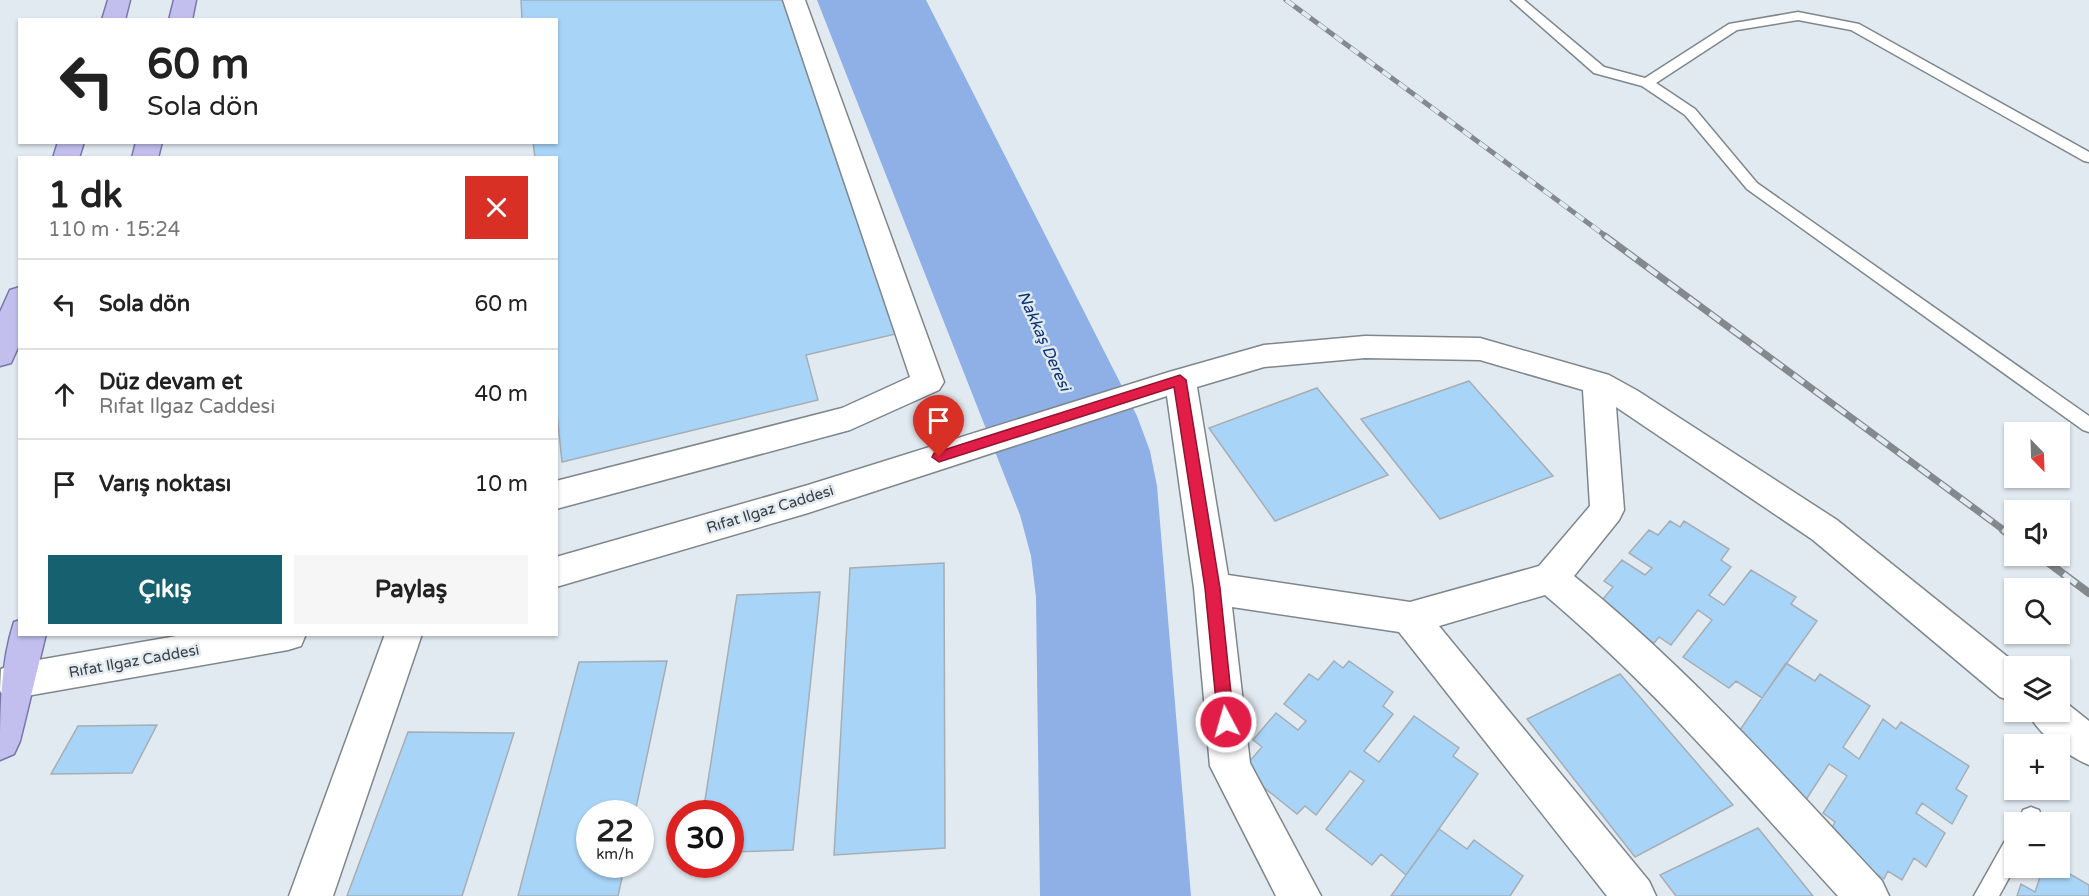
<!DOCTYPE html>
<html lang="tr">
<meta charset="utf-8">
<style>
:root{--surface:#fff;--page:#f6f6f6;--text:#222;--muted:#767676;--line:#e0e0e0;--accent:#17606f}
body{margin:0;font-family:"Varela Round",sans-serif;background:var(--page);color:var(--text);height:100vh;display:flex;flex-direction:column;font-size:22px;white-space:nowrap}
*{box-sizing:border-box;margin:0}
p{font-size:20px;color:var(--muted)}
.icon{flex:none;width:33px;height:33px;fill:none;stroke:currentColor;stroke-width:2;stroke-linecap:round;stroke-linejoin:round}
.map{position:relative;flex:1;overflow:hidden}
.side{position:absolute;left:18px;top:156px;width:540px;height:480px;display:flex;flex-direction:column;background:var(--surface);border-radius:0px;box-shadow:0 2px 4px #0004}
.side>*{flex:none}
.hud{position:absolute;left:18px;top:18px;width:540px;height:126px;border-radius:0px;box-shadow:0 2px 4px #0004;background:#fff;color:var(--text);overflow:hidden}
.needle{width:39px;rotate:157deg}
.fabs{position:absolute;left:2004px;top:422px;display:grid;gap:12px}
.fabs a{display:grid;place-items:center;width:66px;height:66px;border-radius:0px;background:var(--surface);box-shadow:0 2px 4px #0004;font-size:30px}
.speed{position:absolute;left:576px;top:800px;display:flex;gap:12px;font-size:30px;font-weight:700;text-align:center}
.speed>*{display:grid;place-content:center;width:78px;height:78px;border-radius:50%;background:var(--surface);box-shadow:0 2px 4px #0004;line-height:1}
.speed small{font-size:15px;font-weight:400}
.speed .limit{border:9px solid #d22;background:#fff;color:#111}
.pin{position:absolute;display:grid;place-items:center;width:51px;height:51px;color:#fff;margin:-62px -26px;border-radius:50% 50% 50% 0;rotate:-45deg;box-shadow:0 0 6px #0007}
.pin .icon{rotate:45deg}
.me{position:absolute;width:66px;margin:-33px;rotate:354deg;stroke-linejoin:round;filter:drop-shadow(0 0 4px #0008)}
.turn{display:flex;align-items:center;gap:21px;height:126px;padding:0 30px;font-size:27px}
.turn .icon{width:78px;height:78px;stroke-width:2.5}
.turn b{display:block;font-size:42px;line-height:51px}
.round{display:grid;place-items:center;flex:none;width:63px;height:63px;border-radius:0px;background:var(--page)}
.summary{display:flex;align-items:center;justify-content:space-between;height:102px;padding:0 30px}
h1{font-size:36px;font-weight:700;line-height:45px}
.action{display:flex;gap:12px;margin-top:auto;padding:12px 30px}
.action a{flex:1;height:69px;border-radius:0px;background:var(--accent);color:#fff;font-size:24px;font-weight:700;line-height:69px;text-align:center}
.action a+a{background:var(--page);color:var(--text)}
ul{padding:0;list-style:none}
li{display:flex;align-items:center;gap:18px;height:90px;padding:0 30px;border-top:2px solid var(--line)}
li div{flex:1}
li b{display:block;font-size:22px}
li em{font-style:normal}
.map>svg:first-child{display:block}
.water{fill:#8eb0e6}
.building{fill:#a8d4f8;stroke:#a6aeb4;stroke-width:1.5}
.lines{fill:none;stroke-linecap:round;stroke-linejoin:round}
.lane-casing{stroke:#7f878d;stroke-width:3}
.street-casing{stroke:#7f878d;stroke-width:3}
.primary-casing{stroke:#7876a9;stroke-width:3}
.lane{fill:#fff;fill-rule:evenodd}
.street{fill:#fff;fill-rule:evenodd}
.primary{fill:#c2bfee;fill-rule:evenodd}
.rail-far2-casing{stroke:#83898d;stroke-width:5}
.rail-far1-casing{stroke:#83898d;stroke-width:7}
.rail-casing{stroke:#83898d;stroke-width:8}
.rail-far2{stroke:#e1eaf1;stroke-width:4;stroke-dasharray:10;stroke-linecap:butt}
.rail-far1{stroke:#e1eaf1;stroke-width:4.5;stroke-dasharray:13;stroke-linecap:butt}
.rail{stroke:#e1eaf1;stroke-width:5;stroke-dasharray:16;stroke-linecap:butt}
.route{fill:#e11d48;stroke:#92132f;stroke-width:1.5}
.labels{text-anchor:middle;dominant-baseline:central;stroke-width:5;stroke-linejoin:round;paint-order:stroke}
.street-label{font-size:15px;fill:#3a3d40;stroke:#e1eaf1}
.water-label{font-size:16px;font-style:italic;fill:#0c3472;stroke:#e1eaf1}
</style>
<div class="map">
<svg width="2089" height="896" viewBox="0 0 2089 896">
<rect width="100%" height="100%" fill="#e1eaf1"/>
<path class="water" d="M817,0H926L1137,416L1150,451L1157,486L1191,896H1040L1036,597L1031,556L1020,515Z"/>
<path class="building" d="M521,0H785L904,332L806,355L818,400L562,462L556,404V158H535L533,142H556V20H522Z
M1469,381L1553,476L1440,519L1361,419Z
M1317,388L1388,475L1275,521L1209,428Z
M1670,521L1680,527L1684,521L1729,549L1721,560L1731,567L1709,595L1724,605L1751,570L1796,597L1791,604L1817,621L1762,698L1736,681L1729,688L1683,657L1712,620L1698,610L1671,645L1659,637L1654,643L1598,605L1613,587L1604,581L1622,560L1645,575L1652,568L1629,553L1649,530L1658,535Z
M944,563L945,848L834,855L850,568Z
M820,592L793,850L730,852V813H703L737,595Z
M667,661L635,813H590V864H625L618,896H518L579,662Z
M1334,661L1343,668L1349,661L1393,692L1383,706L1393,714L1364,751L1379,762L1414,716L1459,748L1453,756L1478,774L1406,875L1381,854L1372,865L1326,829L1364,781L1350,771L1316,815L1305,806L1297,814L1242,770L1262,747L1253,740L1276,713L1298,730L1306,721L1284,704L1309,674L1318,680Z
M1786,663L1815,681L1820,674L1870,706L1843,747L1859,759L1883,719L1896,729L1901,722L1969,766L1956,789L1967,796L1952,824L1922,803L1916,813L1945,833L1926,867L1914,858L1902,880L1888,871L1884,879L1826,838L1835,822L1823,813L1847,776L1829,764L1800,809L1729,746Z
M1620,674L1733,805L1635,857L1527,719Z
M157,725L132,773L51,774L78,726Z
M408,732L514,733L462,896H347Z
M1758,828L1813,896H1676L1660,875Z
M1439,829L1467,849L1474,840L1523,876L1510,896H1391Z
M2043,868L2057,877L2060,868L2089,885V896H2017L2021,884L2035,892Z"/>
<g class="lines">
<defs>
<path id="lane" d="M1511,0H1524L1604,67L1645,78L1729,24L1798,12L1859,24L2089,152V162L2084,161L1851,30L1798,20L1737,30L1656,83L1695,109L1757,183L2089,416V432L2083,430L1747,189L1685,115L1642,86L1594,73Z
M2031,807L2039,810L2042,818L2041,822H2018L2023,810Z
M2014,836L2015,867L1999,896H1974L2006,839Z"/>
<path id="street" d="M783,0H805L944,382L939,390L850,430L556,509V481L842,408L910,377Z
M1365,336L1480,338L1609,375L1638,391L1837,520L2019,666H2014V702L2000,697L1813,540L1616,407L1624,510L1619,520L1574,576C1687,667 1783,775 1882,881L1889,896H1838C1743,792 1653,686 1545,595L1439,626L1649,881L1656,896H1607L1399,632L1232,607L1250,763L1321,896H1276L1210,766L1194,588L1167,396L808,513L556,587V557L808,485L1169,372L1264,345ZM1365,358L1480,360L1583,390L1590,506L1539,566L1410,602L1228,575L1197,387L1264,367Z
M188,634H306L301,646L288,650L15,698L1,693L0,690L1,669L15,664Z
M385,634H422L333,896H289Z
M2060,698L2089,721V765C2067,756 2037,733 2027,711H2060Z"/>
<path id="primary" d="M108,0H130L125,20H102Z
M174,0H196L192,20H169Z
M58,142H84L79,158H53Z
M136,142H162L158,158H132Z
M20,287V343L11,363L0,366V312L10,290Z
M20,620V634H46L20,741L14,754L0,760C0,714 0,665 14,622Z"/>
</defs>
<use href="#lane" class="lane-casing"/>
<use href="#street" class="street-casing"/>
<use href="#primary" class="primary-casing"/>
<use href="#lane" class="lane"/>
<use href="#street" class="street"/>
<use href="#primary" class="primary"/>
<defs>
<path id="rail-far2" d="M1286,0L1607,237"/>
<path id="rail-far1" d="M1605,236L2005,531"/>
<path id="rail" d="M2003,530L2014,538
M2038,555L2089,593"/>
</defs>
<use href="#rail-far2" class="rail-far2-casing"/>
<use href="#rail-far1" class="rail-far1-casing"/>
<use href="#rail" class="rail-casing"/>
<use href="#rail-far2" class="rail-far2"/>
<use href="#rail-far1" class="rail-far1"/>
<use href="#rail" class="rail"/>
</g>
<path class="route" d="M1180,375L1186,380L1220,588L1234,722L1232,727L1226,729L1220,727L1218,722L1205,588L1174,387L939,462L932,457L934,453Z"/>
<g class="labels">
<g class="street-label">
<text transform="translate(770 509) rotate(-17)">Rıfat Ilgaz Caddesi</text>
<text transform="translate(134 661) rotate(-10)">Rıfat Ilgaz Caddesi</text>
</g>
<g class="water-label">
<text transform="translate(1044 341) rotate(66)">Nakkaş Deresi</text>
</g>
</g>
</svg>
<div class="fabs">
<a><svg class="needle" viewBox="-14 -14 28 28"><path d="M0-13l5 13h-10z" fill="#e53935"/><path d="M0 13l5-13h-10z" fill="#767676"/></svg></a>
<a><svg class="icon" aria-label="sound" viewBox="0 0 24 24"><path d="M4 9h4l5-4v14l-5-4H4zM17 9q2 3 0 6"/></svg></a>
<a><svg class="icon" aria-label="search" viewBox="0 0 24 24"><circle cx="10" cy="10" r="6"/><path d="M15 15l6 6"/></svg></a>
<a><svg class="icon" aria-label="layers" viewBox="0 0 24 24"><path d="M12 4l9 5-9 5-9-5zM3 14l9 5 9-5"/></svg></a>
<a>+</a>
<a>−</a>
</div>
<div class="speed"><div>22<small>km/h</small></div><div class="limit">30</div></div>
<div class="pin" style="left:939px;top:457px;background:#d93025"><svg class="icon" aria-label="arrive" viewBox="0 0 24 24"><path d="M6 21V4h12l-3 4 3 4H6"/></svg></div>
<svg class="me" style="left:1226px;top:722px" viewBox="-20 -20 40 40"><circle r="17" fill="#e11d48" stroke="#fff" stroke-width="3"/><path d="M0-11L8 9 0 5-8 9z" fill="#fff"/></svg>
<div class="hud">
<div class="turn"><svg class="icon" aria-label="left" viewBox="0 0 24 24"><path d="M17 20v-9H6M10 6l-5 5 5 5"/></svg><div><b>60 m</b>Sola dön</div></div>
</div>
<section class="side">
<div class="summary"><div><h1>1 dk</h1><p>110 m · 15:24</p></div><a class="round" style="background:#d93025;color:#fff"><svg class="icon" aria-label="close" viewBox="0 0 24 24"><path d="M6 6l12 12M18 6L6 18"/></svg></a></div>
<ul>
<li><svg class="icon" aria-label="left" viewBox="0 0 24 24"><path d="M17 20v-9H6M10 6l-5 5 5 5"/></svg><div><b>Sola dön</b></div><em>60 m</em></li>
<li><svg class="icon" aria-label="ahead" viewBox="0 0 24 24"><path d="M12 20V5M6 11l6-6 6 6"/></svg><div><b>Düz devam et</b><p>Rıfat Ilgaz Caddesi</p></div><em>40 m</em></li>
<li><svg class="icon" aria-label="arrive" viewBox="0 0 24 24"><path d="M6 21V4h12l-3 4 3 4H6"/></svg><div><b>Varış noktası</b></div><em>10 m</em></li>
</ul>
<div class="action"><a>Çıkış</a><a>Paylaş</a></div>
</section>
</div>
